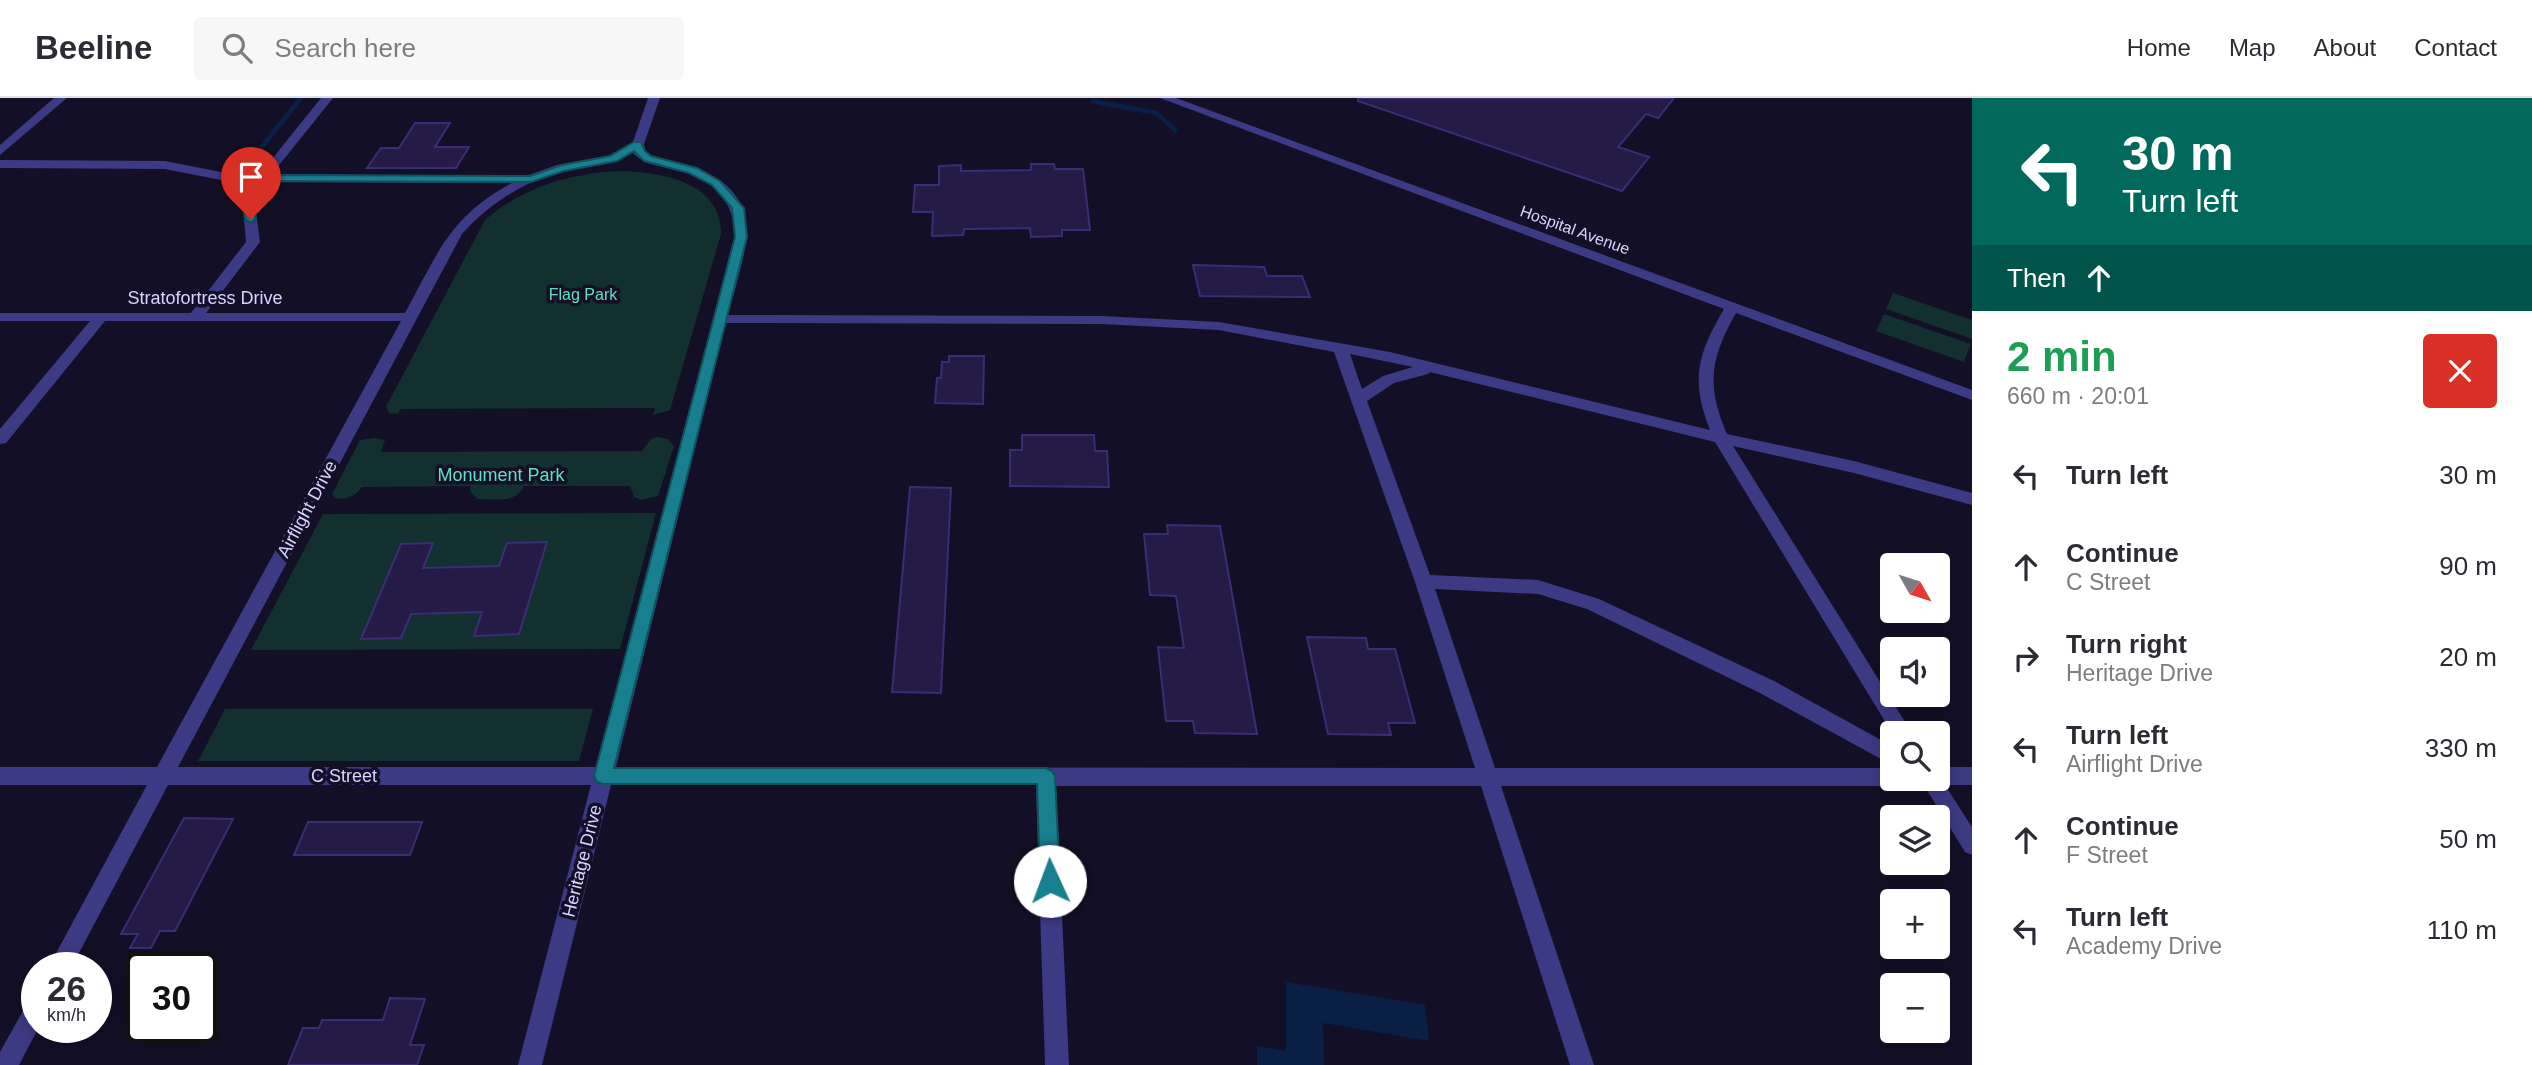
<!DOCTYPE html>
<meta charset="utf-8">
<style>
:root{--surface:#fff;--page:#f7f7f7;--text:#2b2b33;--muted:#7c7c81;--line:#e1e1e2}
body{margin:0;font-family:Helvetica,sans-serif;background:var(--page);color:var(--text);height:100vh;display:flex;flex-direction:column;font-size:26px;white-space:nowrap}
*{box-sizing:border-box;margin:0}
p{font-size:23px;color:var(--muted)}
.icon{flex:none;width:38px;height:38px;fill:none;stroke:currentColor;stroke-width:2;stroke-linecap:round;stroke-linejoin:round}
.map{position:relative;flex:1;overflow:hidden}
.sheet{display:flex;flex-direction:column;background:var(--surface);width:560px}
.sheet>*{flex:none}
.top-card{background:#00695c;color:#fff;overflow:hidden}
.needle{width:46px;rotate:129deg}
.controls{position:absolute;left:1880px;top:455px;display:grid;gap:14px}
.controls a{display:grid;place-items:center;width:70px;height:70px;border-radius:7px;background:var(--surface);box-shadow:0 4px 18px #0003;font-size:35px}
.speed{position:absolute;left:21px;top:854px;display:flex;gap:14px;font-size:35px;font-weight:700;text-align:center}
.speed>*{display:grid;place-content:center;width:91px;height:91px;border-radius:50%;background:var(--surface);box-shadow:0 4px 18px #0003;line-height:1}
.speed small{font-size:18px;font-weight:400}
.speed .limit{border:4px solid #111;border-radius:10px;background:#fff;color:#111}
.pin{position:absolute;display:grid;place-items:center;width:60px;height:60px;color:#fff;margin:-72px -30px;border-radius:50% 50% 50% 0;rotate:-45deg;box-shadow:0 0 7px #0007}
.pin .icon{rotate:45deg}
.me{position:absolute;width:77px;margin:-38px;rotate:358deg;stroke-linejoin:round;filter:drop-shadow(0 0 5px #0008)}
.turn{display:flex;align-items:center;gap:24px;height:147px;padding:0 35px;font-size:32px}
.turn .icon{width:91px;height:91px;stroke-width:2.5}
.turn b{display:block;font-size:49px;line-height:60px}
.then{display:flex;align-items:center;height:66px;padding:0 35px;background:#0003;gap:14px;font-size:26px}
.round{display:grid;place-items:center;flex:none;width:74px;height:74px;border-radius:7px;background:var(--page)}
.head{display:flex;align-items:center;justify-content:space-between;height:119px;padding:0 35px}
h1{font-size:42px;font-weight:800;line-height:52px;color:#1e9e55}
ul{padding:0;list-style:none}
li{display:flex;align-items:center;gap:21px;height:91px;padding:0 35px}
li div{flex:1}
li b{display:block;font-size:26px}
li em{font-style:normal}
header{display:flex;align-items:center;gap:42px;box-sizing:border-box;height:98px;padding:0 35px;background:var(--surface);border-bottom:2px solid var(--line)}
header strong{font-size:33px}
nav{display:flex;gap:38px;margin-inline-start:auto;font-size:24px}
.search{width:490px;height:63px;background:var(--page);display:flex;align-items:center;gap:18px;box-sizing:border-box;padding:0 24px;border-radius:7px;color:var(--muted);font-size:26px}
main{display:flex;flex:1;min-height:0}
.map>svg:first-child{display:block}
.green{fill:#12302f}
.water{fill:#0a1f44}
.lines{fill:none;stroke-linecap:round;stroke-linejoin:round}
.stream{stroke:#0a1f44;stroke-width:5}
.building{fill:#241b47;stroke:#3b2d73;stroke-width:2}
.minor{fill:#3d3a85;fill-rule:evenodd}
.route{fill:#187f8f;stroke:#10535d;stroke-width:2}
.labels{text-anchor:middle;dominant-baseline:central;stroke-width:7;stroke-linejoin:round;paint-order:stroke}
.far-street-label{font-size:16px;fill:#d9d4ff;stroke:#130f26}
.far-park-label{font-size:16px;fill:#5fe0c0;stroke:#130f26}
.street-label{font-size:18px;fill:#d9d4ff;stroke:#130f26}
.park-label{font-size:18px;fill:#5fe0c0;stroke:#130f26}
</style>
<header>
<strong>Beeline</strong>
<div class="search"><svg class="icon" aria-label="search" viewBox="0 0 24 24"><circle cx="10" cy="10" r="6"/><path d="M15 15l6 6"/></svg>Search here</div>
<nav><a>Home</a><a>Map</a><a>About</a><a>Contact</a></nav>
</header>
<main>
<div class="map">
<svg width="1972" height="967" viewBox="0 0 1972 967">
<rect width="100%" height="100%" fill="#130f26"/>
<path class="green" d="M620,73C662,74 722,84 721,136L670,312L653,317L655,310L401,311L398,316L389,315L386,308L389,303L485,122C523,89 571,75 620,73Z
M1893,195L1972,222V241L1886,211Z
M1884,216L1971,246L1964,264L1876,233Z
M657,339L668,341L674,348L658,398L641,402L634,399L630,388H524C516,406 494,401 477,401L470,393L471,388L362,389C354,399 348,402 335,400L332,396L360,342L374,340L385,342L381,354L642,353L651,341Z
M656,415L620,551L251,552L323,416Z
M225,611H593L579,663H198Z"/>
<path class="water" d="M1286,884L1425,907L1429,943L1323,925L1324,967H1257V948L1286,953Z"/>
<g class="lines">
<path class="stream" d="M1093,3L1156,15L1175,32
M244,71L301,0"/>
</g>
<path class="building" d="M1358,0H1674L1658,20L1646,16L1618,49L1649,59L1622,93L1358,3Z
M415,25H450L435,49H469L456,70H367L381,50H399Z
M1031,66H1054L1055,71H1083L1090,132H1062V138L1031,139L1030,130L964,131L963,137L932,138L933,114H913L915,87H939V68L961,67V73L1031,72Z
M1193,167L1264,169L1267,178H1302L1310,199L1200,198Z
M949,258H984L983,306L935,305L937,280H941L942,264H949Z
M1022,337H1094L1095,353H1107L1109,389L1010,388V352H1022Z
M910,389L951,390L941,595L892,594Z
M1167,427L1220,428L1257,636L1195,635L1193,623H1166L1158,549L1184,550L1176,498L1150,497L1144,436H1168Z
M547,444L519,536L474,538L482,514L411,516L401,540L361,541L401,446L433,445L423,470L499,468L507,445Z
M1307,539L1366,540L1368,551H1395L1415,625H1388L1391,637L1328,636Z
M184,720L233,721L175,833H160L151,850H130L138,836H121Z
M308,724H422L410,757H294Z
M390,900L425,901L410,947H424L417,967H288L303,930H319L322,922H383Z"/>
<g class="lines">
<path class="minor" d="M54,0H67L0,57V47Z
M321,0H333L272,76L526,78L557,67L607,58L625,50L633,44L648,0H660L644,46L645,54C662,65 683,64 701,72C771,102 742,161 728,217L1101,218L1219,224L1390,254L1710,332C1690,281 1698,256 1724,211L1160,0H1176L1972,292V302L1736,215C1710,261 1706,287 1727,336L1854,363L1972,395V407L1854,375L1733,348L1912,635H1892L1715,344L1430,274L1428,276L1394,285L1367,303L1430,477L1538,482L1599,501L1774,583L1892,648V667L1760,595L1587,511L1538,496L1435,491L1495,670H1892V681H1901L1899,685L1892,688H1501L1594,967H1570L1481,688H1056L1069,967H1045L1036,687H611L542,967H518L591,687H168L71,870H48L147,687H0V669H157L401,223H105L6,345L0,346V331L90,223H0V215H191L246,144L242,99L254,84H231L165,71L0,70V62L165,63L231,76H260ZM633,55C645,68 663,68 679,72C713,81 735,104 735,139L596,669H178L462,136C489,106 524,83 564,73C588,67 611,67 633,55ZM267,84L512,85C449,119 438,155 405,215H206L260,144L254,99ZM726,225L1101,226L1219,232L1334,254L1415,484L1475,670L616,669ZM1350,256L1413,269L1383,278L1362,291Z
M1937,669H1972V687H1945L1972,729V757L1965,754L1920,681H1937Z
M37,899V929H39L19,967H0V954L29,902Z"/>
</g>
<path class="route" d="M634,44H641L645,53L651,58L697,70L720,83L744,110L747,139L614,670H1046L1052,673L1055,678L1060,783L1057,790L1050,793L1043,790L1040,783L1037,686H603L597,684L594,678L735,139L732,110L712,87L689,75L644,63L634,53L617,63L564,73L531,84L266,83L254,99L256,121L251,125L245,121L242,99L259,78L263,77L530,78L562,67L610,58Z"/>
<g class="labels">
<g class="far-street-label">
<text transform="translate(1575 132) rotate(20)">Hospital Avenue</text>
</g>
<g class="far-park-label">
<text x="583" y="196">Flag Park</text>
</g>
<g class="street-label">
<text x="205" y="200">Stratofortress Drive</text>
<text transform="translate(307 411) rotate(-62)">Airflight Drive</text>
<text x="344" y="678">C Street</text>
<text transform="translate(582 763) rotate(-76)">Heritage Drive</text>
</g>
<g class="park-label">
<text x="501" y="377">Monument Park</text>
</g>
</g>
</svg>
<div class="controls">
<a><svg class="needle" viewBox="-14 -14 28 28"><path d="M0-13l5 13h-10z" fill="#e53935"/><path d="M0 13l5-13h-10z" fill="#7c7c81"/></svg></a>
<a><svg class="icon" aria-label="sound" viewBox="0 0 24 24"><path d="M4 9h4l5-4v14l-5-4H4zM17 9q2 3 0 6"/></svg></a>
<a><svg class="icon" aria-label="search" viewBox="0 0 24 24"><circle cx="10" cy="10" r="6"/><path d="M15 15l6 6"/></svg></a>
<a><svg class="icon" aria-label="layers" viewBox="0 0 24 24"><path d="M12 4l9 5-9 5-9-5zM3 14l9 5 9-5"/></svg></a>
<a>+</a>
<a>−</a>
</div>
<div class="speed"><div>26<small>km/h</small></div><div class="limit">30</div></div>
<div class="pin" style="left:251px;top:121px;background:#d93025"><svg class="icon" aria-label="arrive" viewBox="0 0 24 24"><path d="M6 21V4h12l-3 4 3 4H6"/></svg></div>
<svg class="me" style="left:1050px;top:783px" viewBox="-20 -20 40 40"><circle r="19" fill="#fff"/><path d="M0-13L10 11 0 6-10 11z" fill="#187f8f"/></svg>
</div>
<section class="sheet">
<div class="top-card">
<div class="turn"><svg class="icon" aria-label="left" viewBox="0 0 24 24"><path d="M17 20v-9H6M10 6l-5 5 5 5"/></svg><div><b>30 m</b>Turn left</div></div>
<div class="then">Then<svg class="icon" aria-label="ahead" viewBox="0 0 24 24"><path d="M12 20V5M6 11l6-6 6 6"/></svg></div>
</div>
<div class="head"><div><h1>2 min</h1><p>660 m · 20:01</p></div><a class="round" style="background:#d93025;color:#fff"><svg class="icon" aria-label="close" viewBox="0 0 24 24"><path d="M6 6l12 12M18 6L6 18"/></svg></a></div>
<ul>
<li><svg class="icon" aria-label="left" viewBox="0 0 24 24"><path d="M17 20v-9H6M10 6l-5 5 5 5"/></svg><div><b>Turn left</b></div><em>30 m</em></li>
<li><svg class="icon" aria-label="ahead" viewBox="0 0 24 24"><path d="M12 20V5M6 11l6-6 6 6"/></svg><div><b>Continue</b><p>C Street</p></div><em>90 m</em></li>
<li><svg class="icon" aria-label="right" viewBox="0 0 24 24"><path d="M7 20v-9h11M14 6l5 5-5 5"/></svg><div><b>Turn right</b><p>Heritage Drive</p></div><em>20 m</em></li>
<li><svg class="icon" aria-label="left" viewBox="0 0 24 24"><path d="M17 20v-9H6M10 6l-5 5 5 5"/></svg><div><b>Turn left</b><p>Airflight Drive</p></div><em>330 m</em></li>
<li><svg class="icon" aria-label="ahead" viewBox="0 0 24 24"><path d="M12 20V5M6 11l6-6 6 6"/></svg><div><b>Continue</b><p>F Street</p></div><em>50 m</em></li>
<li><svg class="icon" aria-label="left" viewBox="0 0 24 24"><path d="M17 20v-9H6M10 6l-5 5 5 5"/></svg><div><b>Turn left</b><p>Academy Drive</p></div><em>110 m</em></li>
</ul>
</section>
</main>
